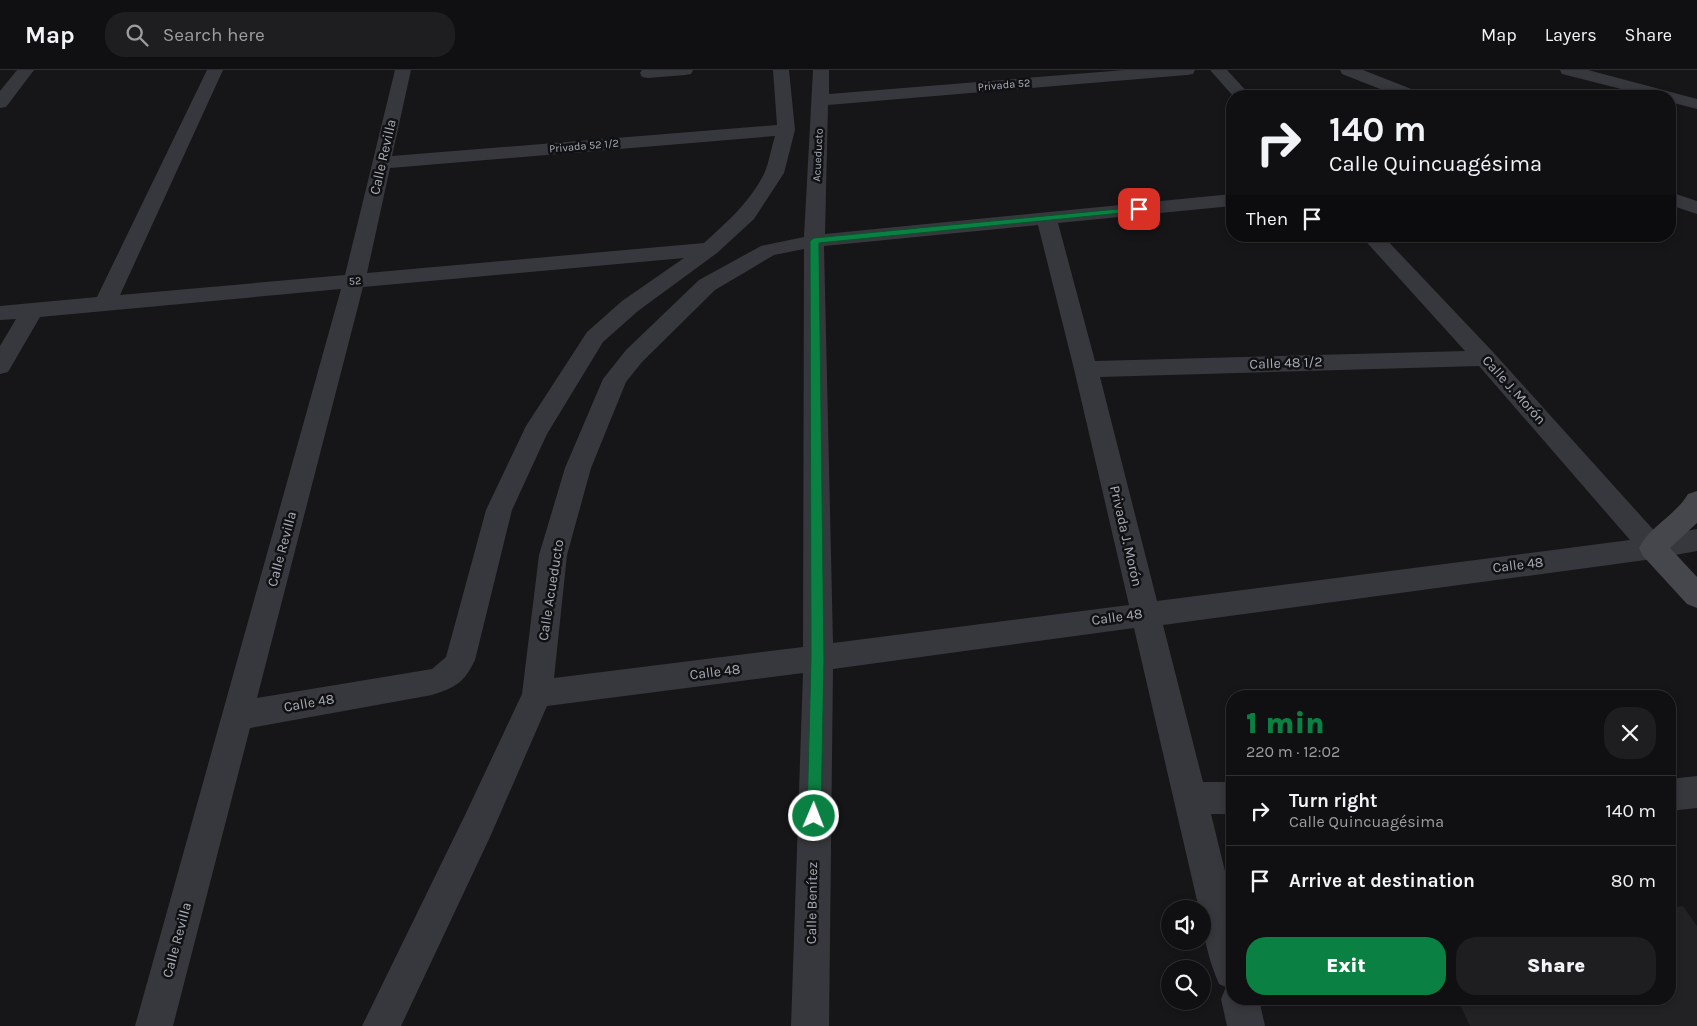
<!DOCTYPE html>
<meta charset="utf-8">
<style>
:root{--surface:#101012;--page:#1e1e20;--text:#f1f3f6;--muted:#9c9d9f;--line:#303032;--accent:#0b8043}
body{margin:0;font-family:Karla,sans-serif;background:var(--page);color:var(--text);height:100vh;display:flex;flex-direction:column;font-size:19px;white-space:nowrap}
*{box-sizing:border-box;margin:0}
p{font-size:16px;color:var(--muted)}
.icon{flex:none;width:28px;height:28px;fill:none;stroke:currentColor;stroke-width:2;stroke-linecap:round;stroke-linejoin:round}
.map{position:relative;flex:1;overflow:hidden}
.drawer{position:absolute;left:1226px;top:620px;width:450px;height:315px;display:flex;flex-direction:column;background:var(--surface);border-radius:20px;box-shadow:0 2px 8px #0003,0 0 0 1px var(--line)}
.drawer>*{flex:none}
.guide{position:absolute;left:1226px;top:20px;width:450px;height:152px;border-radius:20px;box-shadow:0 2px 8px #0003,0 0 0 1px var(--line);background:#101012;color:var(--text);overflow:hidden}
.buttons{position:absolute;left:1161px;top:830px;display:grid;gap:10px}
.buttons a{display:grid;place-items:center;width:50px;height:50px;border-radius:50%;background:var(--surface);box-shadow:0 2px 8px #0003,0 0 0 1px var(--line);font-size:25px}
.pin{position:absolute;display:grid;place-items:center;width:42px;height:42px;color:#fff;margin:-21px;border-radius:10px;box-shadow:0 2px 8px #0006}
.me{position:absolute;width:55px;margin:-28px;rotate:1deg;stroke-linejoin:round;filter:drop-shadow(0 0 4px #0008)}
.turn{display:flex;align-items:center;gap:18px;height:105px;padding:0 20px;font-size:22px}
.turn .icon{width:65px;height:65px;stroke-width:2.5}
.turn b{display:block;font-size:35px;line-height:42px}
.then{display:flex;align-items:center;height:48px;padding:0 20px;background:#0003;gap:10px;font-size:19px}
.round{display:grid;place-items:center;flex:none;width:52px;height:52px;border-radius:20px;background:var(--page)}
.summary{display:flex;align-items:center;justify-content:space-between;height:85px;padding:0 20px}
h1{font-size:30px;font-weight:800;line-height:38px;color:var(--accent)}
.action{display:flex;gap:10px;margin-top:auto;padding:10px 20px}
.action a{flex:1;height:58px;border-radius:20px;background:var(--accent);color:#fff;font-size:20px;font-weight:800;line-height:58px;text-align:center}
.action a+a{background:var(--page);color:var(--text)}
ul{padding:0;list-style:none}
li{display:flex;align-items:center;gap:15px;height:70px;padding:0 20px;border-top:1px solid var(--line)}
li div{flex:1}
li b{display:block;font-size:19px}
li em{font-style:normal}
header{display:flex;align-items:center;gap:30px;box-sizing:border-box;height:70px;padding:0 25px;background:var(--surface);border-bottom:1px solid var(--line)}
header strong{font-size:24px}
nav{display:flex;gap:28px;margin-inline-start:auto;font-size:18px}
.search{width:350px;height:45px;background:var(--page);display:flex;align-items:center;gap:12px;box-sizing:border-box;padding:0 18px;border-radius:20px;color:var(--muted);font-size:19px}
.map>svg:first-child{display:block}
.built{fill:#222225}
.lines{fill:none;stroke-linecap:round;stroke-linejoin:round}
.street{fill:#37383d;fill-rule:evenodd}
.secondary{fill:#45474d;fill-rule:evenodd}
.route{fill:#0b8043;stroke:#07532c}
.labels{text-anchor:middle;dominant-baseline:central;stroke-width:5;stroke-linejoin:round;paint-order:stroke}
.far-street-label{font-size:11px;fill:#a7adb8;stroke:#111113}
.street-label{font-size:14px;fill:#a7adb8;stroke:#111113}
</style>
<header>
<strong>Map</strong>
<div class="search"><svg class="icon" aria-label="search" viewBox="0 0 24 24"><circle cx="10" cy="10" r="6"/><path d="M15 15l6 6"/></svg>Search here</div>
<nav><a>Map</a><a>Layers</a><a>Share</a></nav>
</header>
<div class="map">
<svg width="1697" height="956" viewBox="0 0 1697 956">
<rect width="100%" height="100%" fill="#161618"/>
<path class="built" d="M1683,836L1697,856V956H1470L1457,929H1670V838Z"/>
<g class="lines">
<path class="street" d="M17,0H34L6,37L0,38V21Z
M207,0H223L120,225L345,205L395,0H411L392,86L777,55L773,0H789L795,60L784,103L754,149L717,183L638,241L603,272L547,364L512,440L475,590C464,613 456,617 432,625L250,658L173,956H135L341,219L40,247L8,302L0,304V276L16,249L0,250V236L97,227ZM775,66C771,79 769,93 764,104C749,133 728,151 704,173L367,203L390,98ZM684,188L622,231L587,262L526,356L486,440L446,587L432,599L257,628L363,217Z
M642,0H693L691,4L685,5L648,8L642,7L640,3Z
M813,0H829V24L1125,0H1195L1193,4L1187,5L828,35L825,164L1232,124V136L1058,153L1095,291L1465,281L1361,166H1383L1493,282L1659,466L1697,459V481L1653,489L1163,555L1203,712H1232V744H1211L1232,830V929H1259L1265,956H1227L1221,929L1226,917L1219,914C1209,891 1202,864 1202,839H1199L1134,558L833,599L829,956H791L803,603L547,636L490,767L401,956H362L466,743L522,624L539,485L565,398L603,309L626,280L699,210L761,176L804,167ZM1038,155L1074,299L1129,535L833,573L824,176ZM804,179L803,577L554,608L567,485L591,398L626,312L642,292L715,220L774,185ZM1479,296L1630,470L1157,531L1100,307Z
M1210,0H1227L1251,26H1233Z
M1340,0H1363L1419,22L1422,26H1398L1342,4Z
M1560,0H1588L1697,29V39L1670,32V26H1649L1562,4Z
M1670,122L1697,131V144L1670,135Z
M1697,706V738L1670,741V709Z"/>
<path class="secondary" d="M1697,421V453L1670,478L1697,507V538L1687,534L1643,486L1639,478C1650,456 1676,445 1688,424Z"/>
</g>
<path class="route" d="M1139,137L1143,139L1142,141L819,173L824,589L821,746L819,751L814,753L809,751L807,746L811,589L810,171L814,168Z"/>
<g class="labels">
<g class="far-street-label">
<text transform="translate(1004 15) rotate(-5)">Privada 52</text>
<text transform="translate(584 76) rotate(-5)">Privada 52 1/2</text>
<text transform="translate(818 85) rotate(-87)">Acueducto</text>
<text transform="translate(355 211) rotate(-5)">52</text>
</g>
<g class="street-label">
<text transform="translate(383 87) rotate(-77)">Calle Revilla</text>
<text transform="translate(1286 293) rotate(-2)">Calle 48 1/2</text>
<text transform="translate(1514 320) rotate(48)">Calle J. Morón</text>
<text transform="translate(1126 466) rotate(77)">Privada J. Morón</text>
<text transform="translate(282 479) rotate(-75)">Calle Revilla</text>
<text transform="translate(1518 495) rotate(-7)">Calle 48</text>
<text transform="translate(551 520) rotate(-81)">Calle Acueducto</text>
<text transform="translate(1117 547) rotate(-8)">Calle 48</text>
<text transform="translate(715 602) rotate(-7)">Calle 48</text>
<text transform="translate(309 633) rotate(-10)">Calle 48</text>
<text transform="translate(812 833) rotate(-89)">Calle Benítez</text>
<text transform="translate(177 870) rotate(-75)">Calle Revilla</text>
</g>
</g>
</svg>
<div class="buttons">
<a><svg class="icon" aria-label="sound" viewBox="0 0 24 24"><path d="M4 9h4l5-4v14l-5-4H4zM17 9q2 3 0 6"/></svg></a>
<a><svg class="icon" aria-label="search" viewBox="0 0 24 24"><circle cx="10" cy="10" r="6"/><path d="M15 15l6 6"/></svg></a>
</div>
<div class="pin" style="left:1139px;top:139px;background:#d93025"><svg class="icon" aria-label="arrive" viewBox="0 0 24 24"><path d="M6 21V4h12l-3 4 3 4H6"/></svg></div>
<svg class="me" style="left:814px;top:746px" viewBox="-20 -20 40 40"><circle r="17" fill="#0b8043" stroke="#fff" stroke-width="3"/><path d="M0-11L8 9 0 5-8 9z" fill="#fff"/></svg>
<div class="guide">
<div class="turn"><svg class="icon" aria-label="right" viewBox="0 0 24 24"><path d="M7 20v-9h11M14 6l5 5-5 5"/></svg><div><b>140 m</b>Calle Quincuagésima</div></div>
<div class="then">Then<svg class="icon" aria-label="arrive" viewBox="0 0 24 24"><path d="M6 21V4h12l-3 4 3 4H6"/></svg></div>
</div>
<section class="drawer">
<div class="summary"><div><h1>1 min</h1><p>220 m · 12:02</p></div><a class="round"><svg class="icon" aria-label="close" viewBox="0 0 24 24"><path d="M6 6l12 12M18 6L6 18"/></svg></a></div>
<ul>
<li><svg class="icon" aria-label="right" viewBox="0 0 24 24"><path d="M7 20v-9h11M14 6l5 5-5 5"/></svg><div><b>Turn right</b><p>Calle Quincuagésima</p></div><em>140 m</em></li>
<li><svg class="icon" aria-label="arrive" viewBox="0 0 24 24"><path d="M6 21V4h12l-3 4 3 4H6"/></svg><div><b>Arrive at destination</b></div><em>80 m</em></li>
</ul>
<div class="action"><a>Exit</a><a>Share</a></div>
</section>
</div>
